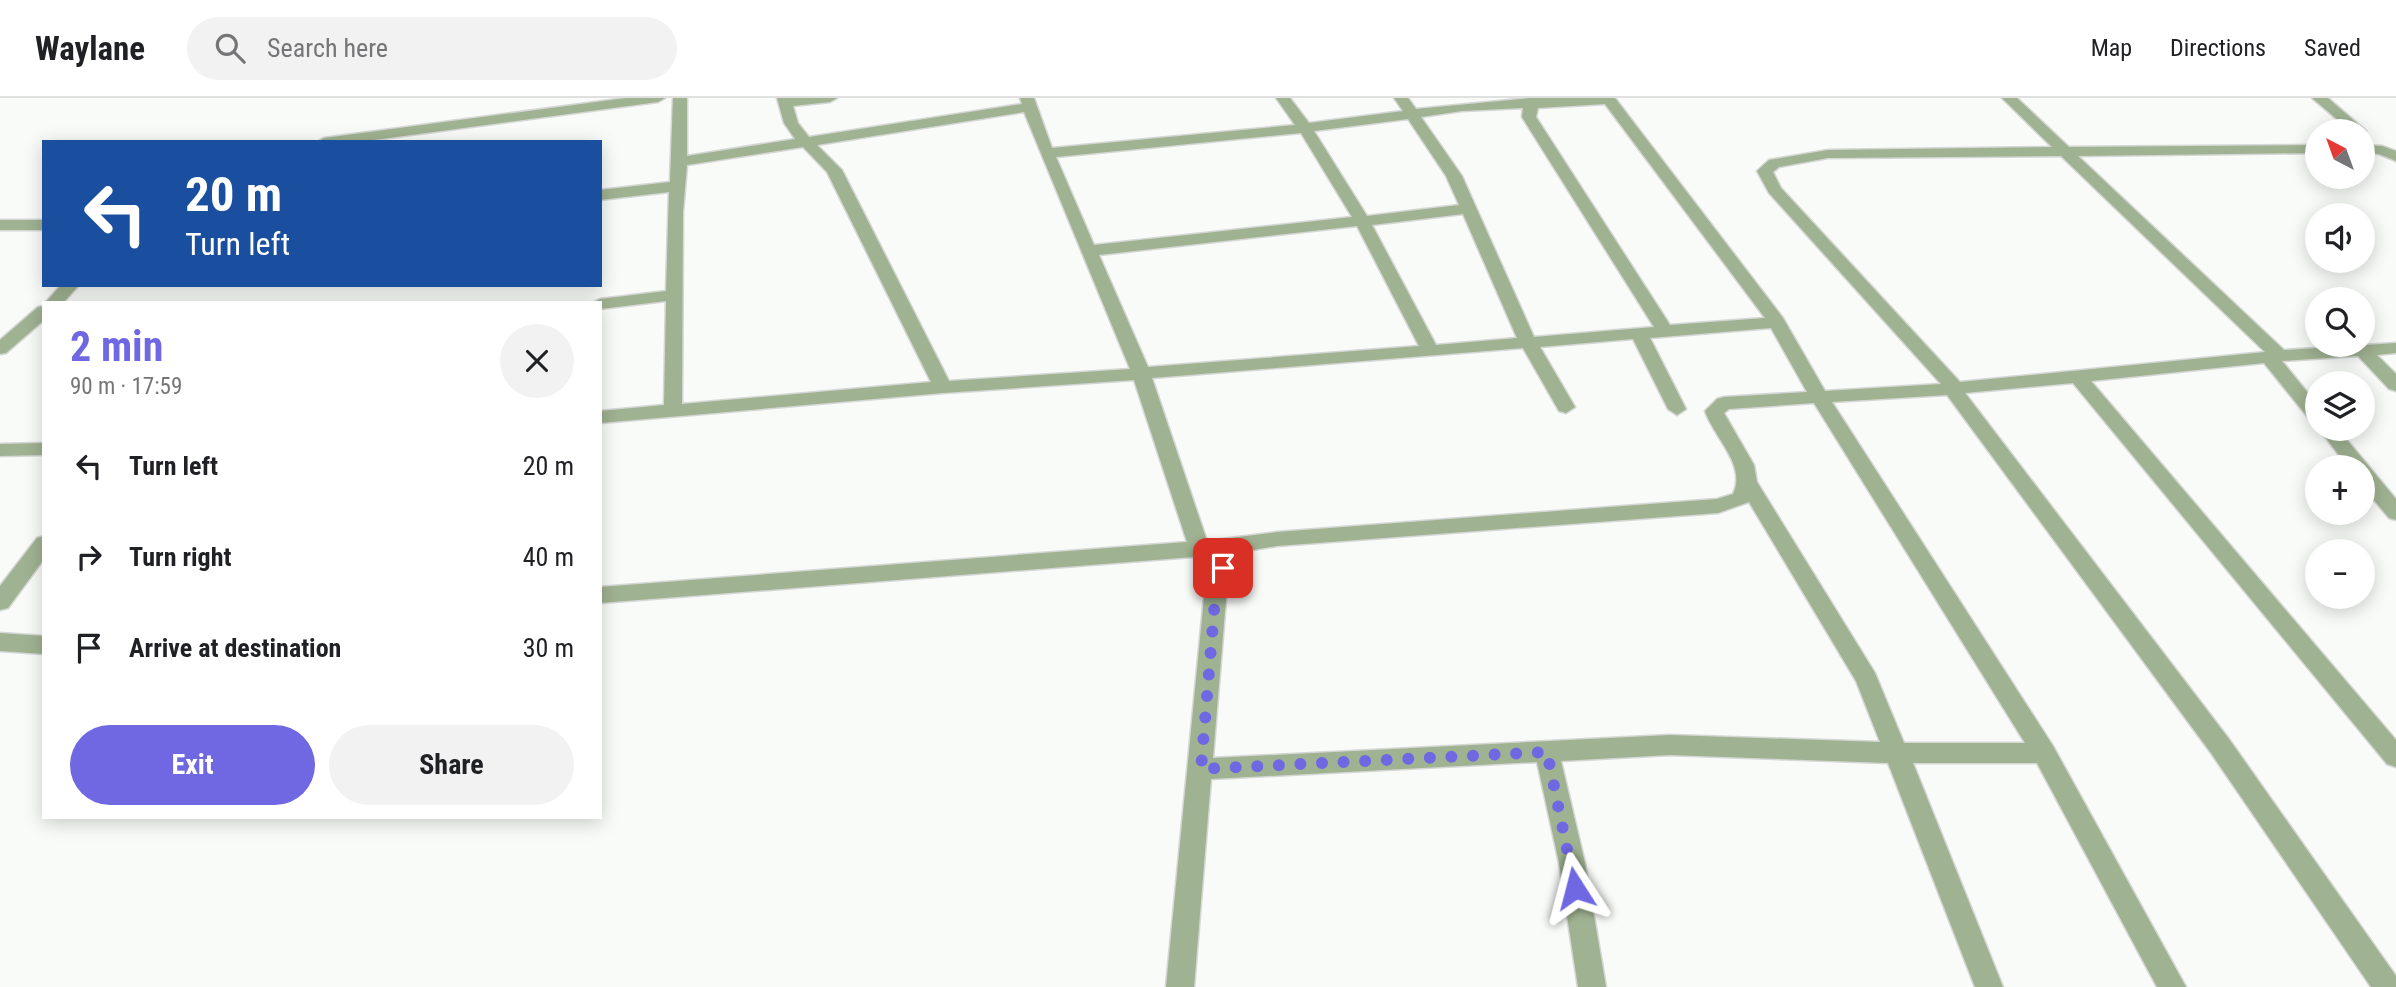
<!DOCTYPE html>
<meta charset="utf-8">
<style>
:root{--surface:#fff;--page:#f2f2f2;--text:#202124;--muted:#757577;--line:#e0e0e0;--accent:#6f68e2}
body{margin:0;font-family:"Roboto Condensed",sans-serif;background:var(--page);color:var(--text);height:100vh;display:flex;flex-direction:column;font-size:26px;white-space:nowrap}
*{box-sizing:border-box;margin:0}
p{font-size:23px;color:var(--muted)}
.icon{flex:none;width:38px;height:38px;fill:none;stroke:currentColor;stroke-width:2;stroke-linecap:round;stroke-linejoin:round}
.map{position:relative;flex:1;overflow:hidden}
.side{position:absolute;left:42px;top:203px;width:560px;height:518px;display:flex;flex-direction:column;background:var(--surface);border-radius:0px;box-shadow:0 4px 18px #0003}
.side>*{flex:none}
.hud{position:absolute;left:42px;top:42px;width:560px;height:147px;border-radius:0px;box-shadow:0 4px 18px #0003;background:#1a4fa0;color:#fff;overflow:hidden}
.needle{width:46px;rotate:319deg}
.controls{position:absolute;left:2305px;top:21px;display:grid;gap:14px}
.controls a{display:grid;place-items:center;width:70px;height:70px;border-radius:50%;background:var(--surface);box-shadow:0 4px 18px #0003;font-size:35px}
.pin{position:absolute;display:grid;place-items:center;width:60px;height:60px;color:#fff;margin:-30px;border-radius:14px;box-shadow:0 4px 10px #0006}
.me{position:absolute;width:77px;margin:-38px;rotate:351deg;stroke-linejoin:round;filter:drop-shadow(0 0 5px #0008)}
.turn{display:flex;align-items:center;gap:24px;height:147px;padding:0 28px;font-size:32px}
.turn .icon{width:91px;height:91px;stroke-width:2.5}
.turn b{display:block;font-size:49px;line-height:60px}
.round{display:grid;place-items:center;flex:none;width:74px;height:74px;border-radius:37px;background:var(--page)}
.headline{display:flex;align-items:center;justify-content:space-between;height:119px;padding:0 28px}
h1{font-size:42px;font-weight:700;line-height:52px;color:var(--accent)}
.button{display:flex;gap:14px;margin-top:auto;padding:14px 28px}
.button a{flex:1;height:80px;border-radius:42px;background:var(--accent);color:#fff;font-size:28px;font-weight:700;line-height:80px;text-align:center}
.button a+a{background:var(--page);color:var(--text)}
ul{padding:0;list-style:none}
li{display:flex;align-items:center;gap:21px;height:91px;padding:0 28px}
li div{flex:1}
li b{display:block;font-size:26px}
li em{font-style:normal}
header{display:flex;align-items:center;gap:42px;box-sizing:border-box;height:98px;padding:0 35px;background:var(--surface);border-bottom:2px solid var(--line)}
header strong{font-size:33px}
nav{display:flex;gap:38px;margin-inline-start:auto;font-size:24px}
.search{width:490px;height:63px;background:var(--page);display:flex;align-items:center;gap:18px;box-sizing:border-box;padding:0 24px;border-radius:38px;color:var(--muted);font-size:26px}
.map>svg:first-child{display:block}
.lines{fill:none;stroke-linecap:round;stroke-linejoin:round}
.minor-casing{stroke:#d5d7d5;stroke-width:3}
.minor{fill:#9fb291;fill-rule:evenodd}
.route{stroke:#6f68e2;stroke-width:12;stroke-dasharray:0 21.6}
</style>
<header>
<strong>Waylane</strong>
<div class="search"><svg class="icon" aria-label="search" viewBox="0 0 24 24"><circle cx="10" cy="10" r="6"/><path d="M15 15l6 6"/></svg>Search here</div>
<nav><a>Map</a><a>Directions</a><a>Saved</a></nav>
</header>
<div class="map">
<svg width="2396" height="889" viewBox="0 0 2396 889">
<rect width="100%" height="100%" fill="#f9fbf8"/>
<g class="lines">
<defs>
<path id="minor" d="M626,0H665L658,4L359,44H317L324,40Z
M673,0H687V58L795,41L784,25L777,0H837L830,4L793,8L798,25L809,39L1022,6L1020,0H1034L1052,50L1295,27L1276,0H1290L1309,25L1403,13L1394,0H1408L1416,11L1530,0H1615L1783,220L1825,293L1941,286L1769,95L1757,73L1769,62L1828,52L2052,49L2002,0H2017L2069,49L2317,47V55L2078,58L2284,252L2396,245V255L2377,257L2396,276V293L2389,291L2358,258L2282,263L2317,306V324L2310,322L2264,265L2091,283L2396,642V669L2387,666L2073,285L1965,295L2229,641L2396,878V889H2371L2211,655L1947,297L1832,304L2053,648L2186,889H2157L2037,665H1913L2003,889H1975L1888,665L1670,657L1561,663L1585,765L1606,889H1578L1559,765L1537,664L1211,681L1194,889H1166L1205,489L1219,457L600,505V489L1187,444L1134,282L943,295L600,325V313L664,307L666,203L600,211V205H592L600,201L666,193L669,94L600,102V92L670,84ZM1605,6L1765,220L1670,227L1536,19L1538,10ZM1523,10L1522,19L1654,229L1534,239L1462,78L1421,19L1462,13ZM1024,14L1130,271L949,283L842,72L817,47ZM1408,21L1446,78L1459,107L1367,118L1314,33ZM1301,35L1352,119L1094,147L1056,59ZM803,49L827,74L931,284L682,306L683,114L687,67ZM2061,58L2265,254L1960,284L1781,90L1773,74L1779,69L1828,60ZM1463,116L1517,240L1436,247L1372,127ZM1357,128L1419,248L1148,269L1099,157ZM1771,230L1807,294L1724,299L1717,301L1705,313C1714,340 1747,367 1733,396L1717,401L1277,434L1207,443L1152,280L1523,250L1559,313L1566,315L1575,309L1540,249L1633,241L1668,311L1677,317L1686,311L1650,240ZM1814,305L2025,645H1904L1875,575L1757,384L1754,367L1724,315L1729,311ZM1749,404L1856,583L1880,644L1670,637L1213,660L1227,489L1241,454L1277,448L1718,415Z
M2312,0H2328L2366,33L2362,36V33H2351Z
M2362,47L2382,48L2396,53V63L2379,56L2362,55Z
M0,122H44V132H0Z
M61,187H79L63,205H45Z
M44,208V222L6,255L0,256V242L38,209Z
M2319,331H2338L2396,401V422L2389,420L2362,388V369H2348Z
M44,345V357L0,358V346Z
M44,438V461L8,510L0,512V488L37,440Z
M0,535L44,538V556L0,553Z"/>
</defs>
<use href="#minor" class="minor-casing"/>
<use href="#minor" class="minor"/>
</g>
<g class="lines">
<path class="route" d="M1223,470L1216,489L1201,671L1547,654L1575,790"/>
</g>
</svg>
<div class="controls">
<a><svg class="needle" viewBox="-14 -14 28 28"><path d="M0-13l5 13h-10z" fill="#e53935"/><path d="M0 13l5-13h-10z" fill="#757577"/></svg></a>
<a><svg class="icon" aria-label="sound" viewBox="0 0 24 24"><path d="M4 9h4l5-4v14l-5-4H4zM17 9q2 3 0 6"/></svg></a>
<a><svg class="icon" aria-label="search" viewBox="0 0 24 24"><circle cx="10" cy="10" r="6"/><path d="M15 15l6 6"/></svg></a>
<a><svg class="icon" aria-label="layers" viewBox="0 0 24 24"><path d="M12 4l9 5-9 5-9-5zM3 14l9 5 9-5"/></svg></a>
<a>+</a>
<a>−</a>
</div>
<div class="pin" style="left:1223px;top:470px;background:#d93025"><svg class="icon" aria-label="arrive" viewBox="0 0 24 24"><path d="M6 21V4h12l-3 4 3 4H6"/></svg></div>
<svg class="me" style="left:1575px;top:790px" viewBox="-20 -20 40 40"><path d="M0-17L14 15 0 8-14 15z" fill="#6f68e2" stroke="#fff" stroke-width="4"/></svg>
<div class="hud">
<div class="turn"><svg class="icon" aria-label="left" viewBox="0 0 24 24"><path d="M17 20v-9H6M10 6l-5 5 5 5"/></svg><div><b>20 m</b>Turn left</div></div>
</div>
<section class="side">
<div class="headline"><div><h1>2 min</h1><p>90 m · 17:59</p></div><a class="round"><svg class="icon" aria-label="close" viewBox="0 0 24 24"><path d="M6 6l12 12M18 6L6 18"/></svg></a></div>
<ul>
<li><svg class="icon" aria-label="left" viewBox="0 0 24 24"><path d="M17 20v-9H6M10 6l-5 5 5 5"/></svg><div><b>Turn left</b></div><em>20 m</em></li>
<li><svg class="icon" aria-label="right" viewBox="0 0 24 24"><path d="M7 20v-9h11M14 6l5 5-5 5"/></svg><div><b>Turn right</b></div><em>40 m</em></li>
<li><svg class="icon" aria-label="arrive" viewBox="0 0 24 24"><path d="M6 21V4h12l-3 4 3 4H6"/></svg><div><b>Arrive at destination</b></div><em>30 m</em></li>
</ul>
<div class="button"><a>Exit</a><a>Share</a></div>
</section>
</div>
